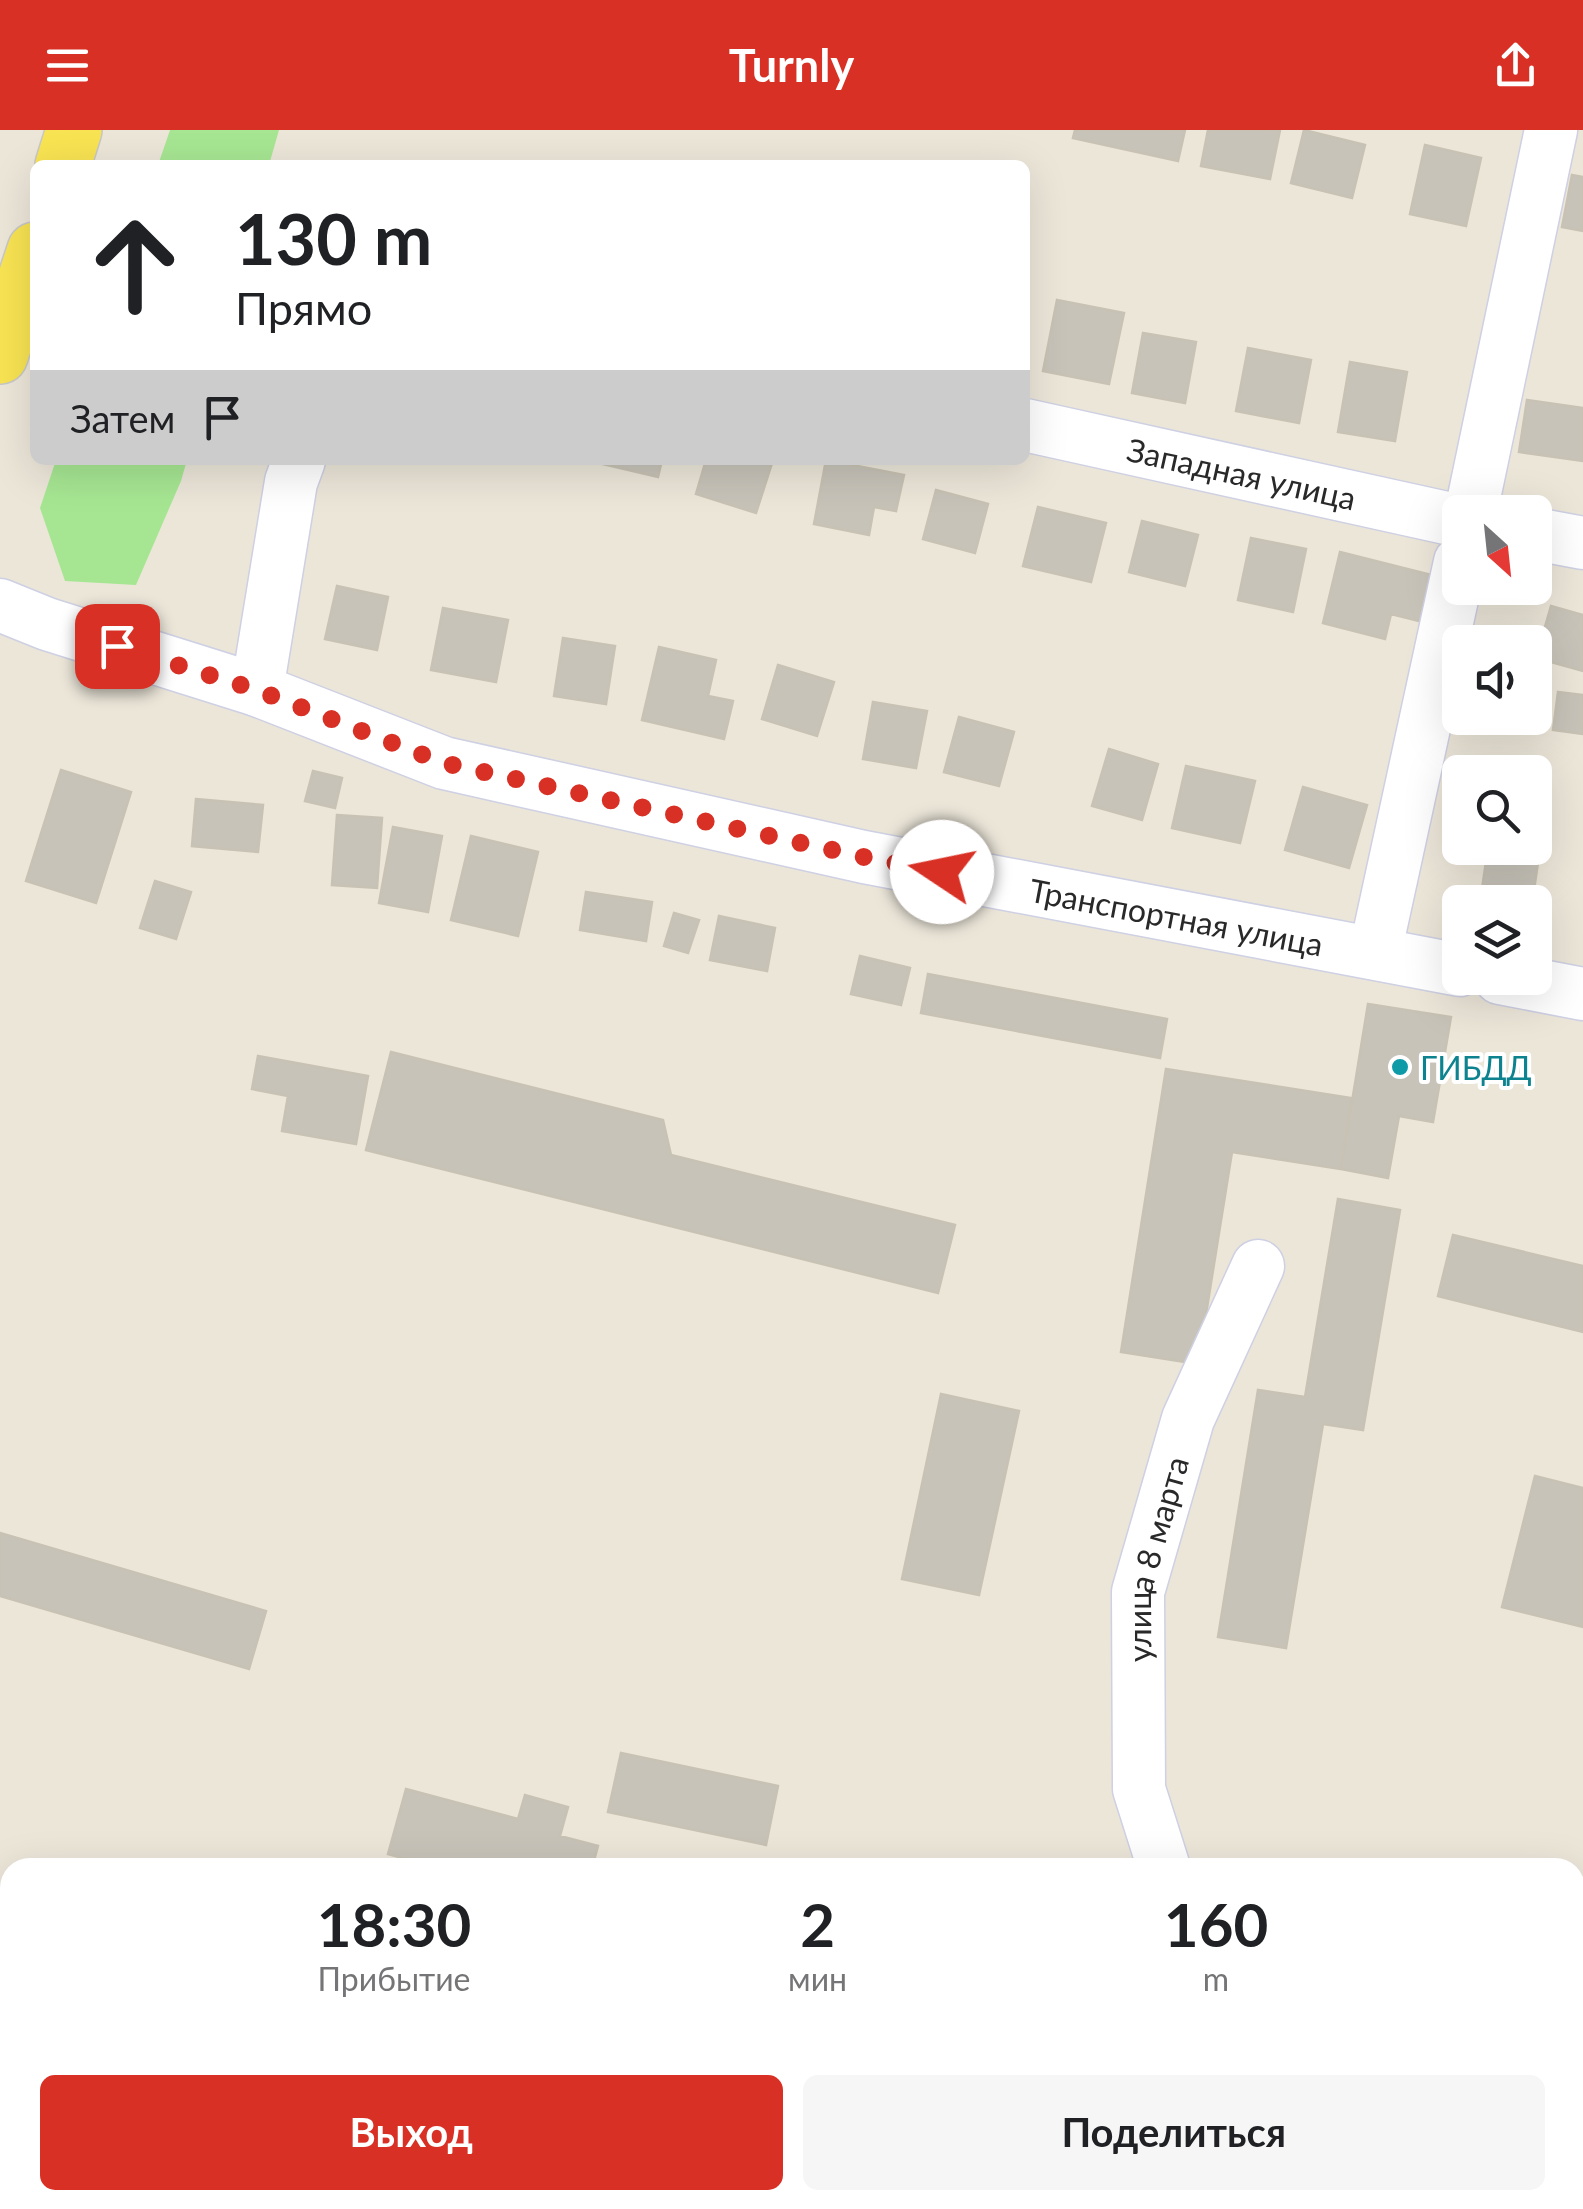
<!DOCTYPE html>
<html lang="ru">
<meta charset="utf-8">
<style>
:root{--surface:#fff;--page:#f6f6f6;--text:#202124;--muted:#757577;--accent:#d93025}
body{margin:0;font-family:Lato,sans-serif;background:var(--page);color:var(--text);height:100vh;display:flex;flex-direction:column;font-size:38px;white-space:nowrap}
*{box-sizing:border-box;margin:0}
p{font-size:32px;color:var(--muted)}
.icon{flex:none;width:55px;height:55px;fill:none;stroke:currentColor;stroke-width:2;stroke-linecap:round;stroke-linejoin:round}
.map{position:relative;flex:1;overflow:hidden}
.sheet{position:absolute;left:0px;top:1728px;width:1585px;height:352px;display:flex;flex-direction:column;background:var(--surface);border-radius:30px 30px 0 0;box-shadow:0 10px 40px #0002}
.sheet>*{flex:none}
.hud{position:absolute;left:30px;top:30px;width:1000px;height:305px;border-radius:15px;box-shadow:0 10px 40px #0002;background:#fff;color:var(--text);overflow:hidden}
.needle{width:65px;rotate:153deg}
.tools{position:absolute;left:1442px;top:365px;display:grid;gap:20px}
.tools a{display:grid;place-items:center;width:110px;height:110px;border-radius:15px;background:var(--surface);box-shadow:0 10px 40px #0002;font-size:50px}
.pin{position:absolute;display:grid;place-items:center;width:85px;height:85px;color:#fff;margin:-42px;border-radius:20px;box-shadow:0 5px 15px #0006}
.me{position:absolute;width:110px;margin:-55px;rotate:281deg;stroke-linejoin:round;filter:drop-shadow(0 0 8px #0008)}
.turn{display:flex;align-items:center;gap:35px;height:210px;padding:0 40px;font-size:45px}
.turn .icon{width:130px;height:130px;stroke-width:2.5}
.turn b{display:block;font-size:70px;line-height:85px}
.then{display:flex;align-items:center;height:95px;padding:0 40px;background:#0003;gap:20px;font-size:38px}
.eta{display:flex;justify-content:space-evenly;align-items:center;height:170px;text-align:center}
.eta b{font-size:60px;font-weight:700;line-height:70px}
.primary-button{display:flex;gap:20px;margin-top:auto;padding:20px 40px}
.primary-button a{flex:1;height:115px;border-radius:15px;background:var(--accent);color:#fff;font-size:40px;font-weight:700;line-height:115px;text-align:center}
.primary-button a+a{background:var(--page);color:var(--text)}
header{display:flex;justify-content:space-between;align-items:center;height:130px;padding:0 40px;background:var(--accent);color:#fff;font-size:45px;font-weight:700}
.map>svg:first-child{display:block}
.green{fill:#a6e692}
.building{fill:#c7c3b9;stroke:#c7c2b3;stroke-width:2.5}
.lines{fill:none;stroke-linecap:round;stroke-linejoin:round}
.minor-casing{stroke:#ced0e3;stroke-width:55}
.major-casing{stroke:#c7c7c7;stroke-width:58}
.minor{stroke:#fff;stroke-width:52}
.major{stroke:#f8e352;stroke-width:55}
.route{stroke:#d93025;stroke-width:18;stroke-dasharray:0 32.4}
.culture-dot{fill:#0f9aa8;stroke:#fff;stroke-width:4}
.labels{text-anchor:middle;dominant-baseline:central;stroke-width:8;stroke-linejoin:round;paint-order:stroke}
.street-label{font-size:32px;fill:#292929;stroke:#fff}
.culture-label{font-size:32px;fill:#0d838f;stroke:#fff;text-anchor:start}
</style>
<header><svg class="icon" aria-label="menu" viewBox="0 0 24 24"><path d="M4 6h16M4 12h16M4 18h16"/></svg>Turnly<svg class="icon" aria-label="share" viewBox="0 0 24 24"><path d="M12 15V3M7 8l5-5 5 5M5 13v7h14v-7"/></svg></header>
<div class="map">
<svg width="1583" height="2079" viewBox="0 0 1583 2079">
<rect width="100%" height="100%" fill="#ece6d9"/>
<path class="green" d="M170,0H279L269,35H158Z
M56,330H187L181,351L136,455L65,451L40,378Z"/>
<path class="building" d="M1075,0H1185L1178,31L1073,8Z
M1208,0H1280L1270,49L1201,36Z
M1304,0L1365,15L1352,68L1291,53Z
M1425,15L1481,28L1466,96L1410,84Z
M1572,45L1583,47V101L1562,97Z
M1057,170L1124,183L1109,254L1043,241Z
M1143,203L1196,212L1185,273L1132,263Z
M1248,218L1311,230L1299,293L1236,281Z
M1350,232L1407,242L1395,311L1338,302Z
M1527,270L1583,278V331L1519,322Z
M604,330H662L658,347L603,334Z
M706,330H773L756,383L696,364Z
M826,330L904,345L896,381L874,377L869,405L814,394Z
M936,360L988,374L975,423L923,409Z
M1038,377L1106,393L1091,452L1023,436Z
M1142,391L1198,405L1185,456L1129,442Z
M1251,408L1306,419L1293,482L1238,470Z
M1340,422L1439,447L1427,493L1391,484L1385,509L1323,493Z
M337,456L388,467L377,520L325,509Z
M1551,476L1583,485V541L1536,528Z
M443,478L508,490L496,552L431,540Z
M563,508L615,516L606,574L554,566Z
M659,517L716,530L708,566L733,571L724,609L642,590Z
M778,535L834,552L817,606L762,589Z
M1558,562L1583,565V604L1553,600Z
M873,572L927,581L916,638L863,629Z
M959,587L1014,602L999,656L944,642Z
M1109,619L1158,634L1142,690L1092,676Z
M1186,636L1255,651L1240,713L1172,698Z
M61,640L131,662L96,773L26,751Z
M313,641L342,648L335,678L305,671Z
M1303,657L1367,675L1349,738L1285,720Z
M196,669L263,675L258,722L192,716Z
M337,685L382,688L377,758L332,755Z
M393,697L442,706L428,782L379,773Z
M471,706L538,722L518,806L451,790Z
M1535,711L1541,712L1533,767L1482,759L1488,718H1535Z
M155,751L191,762L176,809L140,798Z
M586,762L652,772L646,811L580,800Z
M674,783L699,790L688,823L664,816Z
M719,786L775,798L767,841L710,830Z
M860,826L910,838L901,875L851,864Z
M928,844L1167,889L1160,928L921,883Z
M1368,874L1451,887L1433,992L1399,986L1388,1048L1341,1039Z
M391,922L663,990L671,1025L955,1095L938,1163L366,1020Z
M258,926L368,946L356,1014L282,1001L288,966L252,959Z
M1166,939L1351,968L1341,1039L1232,1022L1198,1234L1121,1222Z
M1338,1069L1400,1080L1363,1300L1323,1294L1286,1518L1218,1507L1258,1260L1305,1267Z
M1453,1105L1583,1136V1202L1438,1166Z
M941,1264L1019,1281L979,1465L902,1449Z
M1535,1346L1583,1358V1497L1502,1477Z
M0,1403L266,1481L249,1539L0,1466Z
M621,1623L778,1656L766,1715L608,1682Z
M406,1659L518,1689L525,1665L568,1677L560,1706L598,1716L592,1738H440L388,1724Z
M1575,1906L1583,1907V1965L1575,1964Z
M879,2070H924L922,2079H878Z
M1333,2070L1384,2077V2079H1332Z"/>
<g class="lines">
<defs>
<g id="minor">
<path id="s1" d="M1025,295L1460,391"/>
<path d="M1471,382L1551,0"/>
<path d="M1535,404L1583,413"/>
<path id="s2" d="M0,475L47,494L257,560L444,633L864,727L1460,840"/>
<path d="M257,560L291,352L299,330"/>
<path d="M1375,823L1460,432"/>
<path d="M1500,848L1583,864"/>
<path id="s3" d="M1164,1738L1139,1659L1138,1462L1188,1289L1258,1136"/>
<path d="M1575,1833L1583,1834"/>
<path d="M0,2078L8,2079"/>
<path d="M1072,2079L1080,2070"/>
</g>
<path id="major" d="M63,35L74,0
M0,226L35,120"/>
</defs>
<use href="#minor" class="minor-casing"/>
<use href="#major" class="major-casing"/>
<use href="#minor" class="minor"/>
<use href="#major" class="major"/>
</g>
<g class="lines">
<path class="route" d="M117,516L257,560L444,633L864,727L942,742"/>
</g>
<circle class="culture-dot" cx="1400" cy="937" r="10"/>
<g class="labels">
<g class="street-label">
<text stroke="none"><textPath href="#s1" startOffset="222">Западная улица</textPath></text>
<text stroke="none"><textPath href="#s2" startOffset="1220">Транспортная улица</textPath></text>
<text stroke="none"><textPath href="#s3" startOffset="315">улица 8 марта</textPath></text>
</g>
<g class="culture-label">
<text x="1420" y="937">ГИБДД</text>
</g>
</g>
</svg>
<div class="tools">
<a><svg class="needle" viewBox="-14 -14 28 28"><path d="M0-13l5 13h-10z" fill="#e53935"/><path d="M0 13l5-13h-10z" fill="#757577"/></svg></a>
<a><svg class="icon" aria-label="sound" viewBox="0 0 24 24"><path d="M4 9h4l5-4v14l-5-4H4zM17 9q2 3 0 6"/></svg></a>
<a><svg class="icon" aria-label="search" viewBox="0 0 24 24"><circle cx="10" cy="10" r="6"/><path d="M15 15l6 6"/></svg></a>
<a><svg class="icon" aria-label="layers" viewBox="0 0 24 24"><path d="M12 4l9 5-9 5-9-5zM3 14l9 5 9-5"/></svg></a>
</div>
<div class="pin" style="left:117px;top:516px;background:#d93025"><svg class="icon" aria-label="arrive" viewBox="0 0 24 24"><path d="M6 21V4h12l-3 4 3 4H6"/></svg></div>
<svg class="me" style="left:942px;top:742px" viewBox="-20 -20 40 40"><circle r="19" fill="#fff"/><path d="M0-13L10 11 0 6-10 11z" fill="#d93025"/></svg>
<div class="hud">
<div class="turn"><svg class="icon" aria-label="ahead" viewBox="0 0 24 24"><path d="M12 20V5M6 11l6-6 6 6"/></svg><div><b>130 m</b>Прямо</div></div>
<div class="then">Затем<svg class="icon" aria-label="arrive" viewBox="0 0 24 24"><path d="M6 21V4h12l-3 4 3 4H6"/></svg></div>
</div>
<section class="sheet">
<div class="eta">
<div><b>18:30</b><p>Прибытие</p></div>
<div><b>2</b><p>мин</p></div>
<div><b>160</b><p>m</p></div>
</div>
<div class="primary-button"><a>Выход</a><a>Поделиться</a></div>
</section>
</div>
